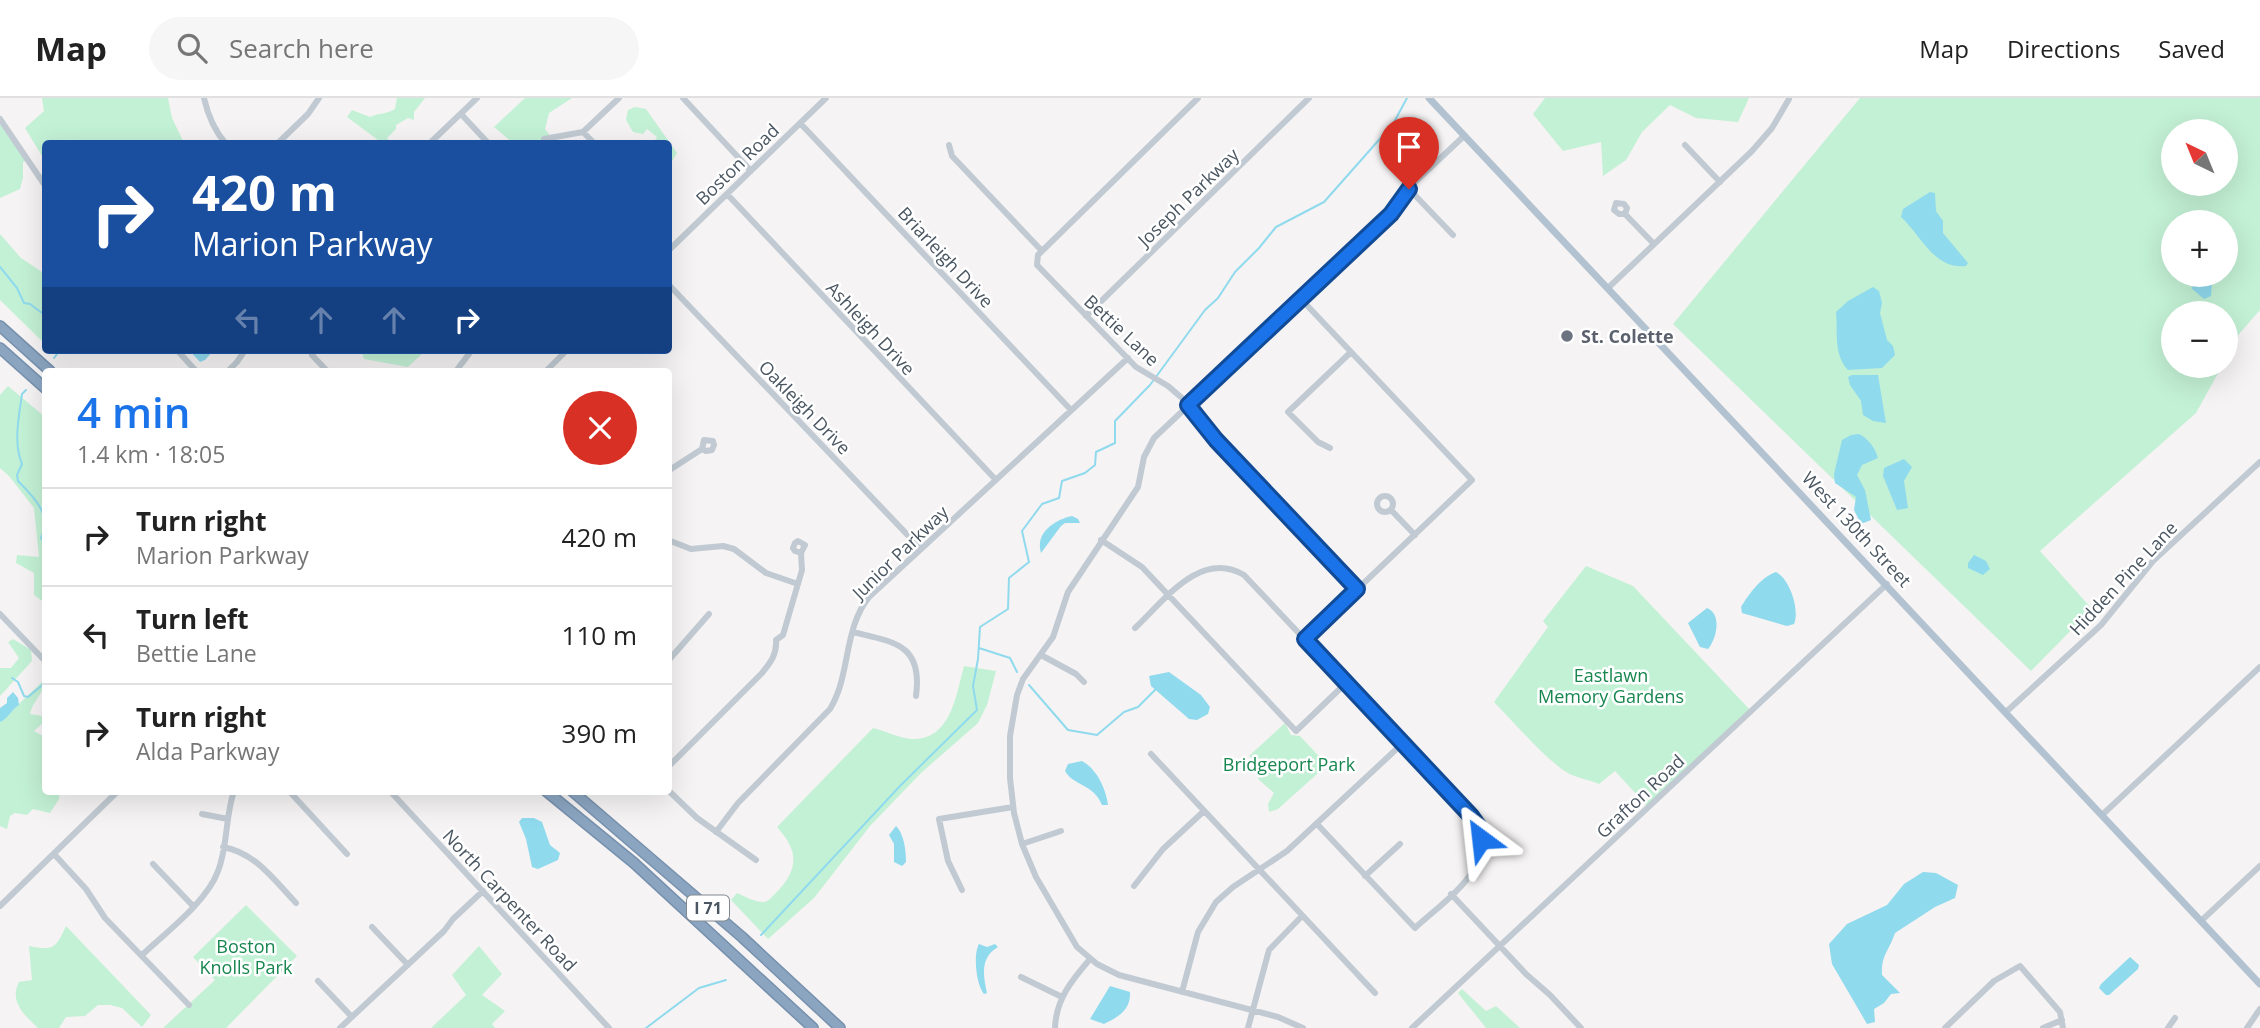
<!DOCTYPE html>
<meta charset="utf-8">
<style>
:root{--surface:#fff;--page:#f6f6f6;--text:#222;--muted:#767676;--line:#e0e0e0;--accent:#1a73e8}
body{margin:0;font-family:"Open Sans",sans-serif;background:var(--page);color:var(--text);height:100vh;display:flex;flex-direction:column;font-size:26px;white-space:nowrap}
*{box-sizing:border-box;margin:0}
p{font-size:23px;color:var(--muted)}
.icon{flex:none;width:38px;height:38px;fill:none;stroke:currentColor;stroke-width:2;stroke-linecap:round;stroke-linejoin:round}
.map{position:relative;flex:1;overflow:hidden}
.side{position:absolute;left:42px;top:270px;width:630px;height:427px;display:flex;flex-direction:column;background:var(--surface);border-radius:7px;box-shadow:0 7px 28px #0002}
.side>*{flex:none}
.hud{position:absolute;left:42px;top:42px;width:630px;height:214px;border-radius:7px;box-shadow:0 7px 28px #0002;background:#1a4fa0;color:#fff;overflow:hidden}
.needle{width:46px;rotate:317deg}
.controls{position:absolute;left:2161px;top:21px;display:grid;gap:14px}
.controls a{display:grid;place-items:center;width:77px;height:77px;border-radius:50%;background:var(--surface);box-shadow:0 7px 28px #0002;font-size:35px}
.pin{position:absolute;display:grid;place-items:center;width:60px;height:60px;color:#fff;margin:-72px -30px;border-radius:50% 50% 50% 0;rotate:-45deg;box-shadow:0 0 7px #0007}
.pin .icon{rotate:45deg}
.me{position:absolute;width:77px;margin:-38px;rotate:330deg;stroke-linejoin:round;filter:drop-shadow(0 0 5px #0008)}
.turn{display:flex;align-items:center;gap:24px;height:147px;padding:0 35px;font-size:32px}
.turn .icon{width:91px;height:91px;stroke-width:2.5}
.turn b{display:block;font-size:49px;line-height:60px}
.lanes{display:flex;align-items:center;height:66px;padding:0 35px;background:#0003;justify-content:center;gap:35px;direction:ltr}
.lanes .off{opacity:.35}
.round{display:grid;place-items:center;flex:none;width:74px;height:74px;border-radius:37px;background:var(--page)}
.summary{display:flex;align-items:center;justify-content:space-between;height:119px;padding:0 35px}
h1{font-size:42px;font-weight:600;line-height:52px;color:var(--accent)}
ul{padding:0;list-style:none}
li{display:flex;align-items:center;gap:21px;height:98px;padding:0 35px;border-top:2px solid var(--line)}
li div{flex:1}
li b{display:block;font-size:26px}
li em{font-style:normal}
header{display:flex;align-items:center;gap:42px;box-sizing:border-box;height:98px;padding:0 35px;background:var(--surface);border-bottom:2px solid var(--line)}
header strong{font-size:33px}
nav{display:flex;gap:38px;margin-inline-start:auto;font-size:24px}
.search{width:490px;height:63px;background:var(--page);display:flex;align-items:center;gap:18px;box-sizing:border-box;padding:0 24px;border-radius:38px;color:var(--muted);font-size:26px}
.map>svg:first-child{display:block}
.green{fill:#c3f1d5;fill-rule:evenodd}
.water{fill:#90daee}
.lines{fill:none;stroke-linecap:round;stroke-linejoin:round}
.stream{stroke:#90daee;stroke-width:2}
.highway-casing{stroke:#7690ad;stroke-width:12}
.minor{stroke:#c1cad2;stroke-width:6}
.major{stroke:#b3c2d1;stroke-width:7}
.highway{stroke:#8ba5c1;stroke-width:9}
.route-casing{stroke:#114b97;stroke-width:18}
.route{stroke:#1a73e8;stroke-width:12}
.worship-dot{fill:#6b7280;stroke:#fff;stroke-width:2.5}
.labels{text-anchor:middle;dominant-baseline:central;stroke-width:5;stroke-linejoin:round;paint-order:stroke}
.shield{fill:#fff;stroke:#808990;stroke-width:2}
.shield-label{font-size:16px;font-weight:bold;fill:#4a5661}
.street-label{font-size:18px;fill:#4a5661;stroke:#fff}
.worship-label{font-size:18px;font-weight:bold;fill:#5b616d;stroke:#fff;text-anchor:start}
.park-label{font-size:18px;fill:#17864f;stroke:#fff}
</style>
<header>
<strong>Map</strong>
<div class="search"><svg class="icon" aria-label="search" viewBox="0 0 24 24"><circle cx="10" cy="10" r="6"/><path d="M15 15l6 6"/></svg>Search here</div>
<nav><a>Map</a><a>Directions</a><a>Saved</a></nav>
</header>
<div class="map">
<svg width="2260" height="930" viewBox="0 0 2260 930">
<rect width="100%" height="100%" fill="#f5f3f3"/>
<path class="green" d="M42,0H168L172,20L184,45L46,46L45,63L25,30L44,13Z
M397,0H425L414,14V22L408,20L396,27V31L387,40L391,45H382L347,19L352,12L370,19C379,15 387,16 395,11Z
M525,0H572L549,15L545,31L556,45H513L494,29Z
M1545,0H1749L1738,24L1696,20L1670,7L1642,34L1626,62L1603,78L1601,44L1563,53L1533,16Z
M1860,0H2260V212L2239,236L2226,260V215H2174V268H2222L2196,315L2040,453L2092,511L2031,573L1673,226ZM2174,33H2226V86H2174ZM2174,124H2226V177H2174Z
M635,9L646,11L677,55L669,68L668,46L653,45L657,39L647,31L643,36L633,34L626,22L628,12Z
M0,26L26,63L23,64V80L20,91L0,100Z
M0,136L21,160L45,176V246L0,202Z
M361,252H426L408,269L364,261Z
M8,288L45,319V505L34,497V475L16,465L17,457L39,459L34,410L9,378L0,370V297Z
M1586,468L1633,488L1751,613L1648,709L1615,673L1599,686C1590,682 1581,681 1572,677C1553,670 1510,620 1494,604L1548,529L1543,523Z
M13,541L31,552L32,563L0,598V570H11L19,560L8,544Z
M964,568L996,573L987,607L978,625L921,675L870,728L814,800L768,841L731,802L737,795C744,798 755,804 763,804C769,804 772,798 776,795C799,771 799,753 777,729L873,630C885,633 899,640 911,641C951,643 956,597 964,568Z
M45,581C45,595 33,602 30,616L42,618L45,623L34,633L41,637L45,636L46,693H60L59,701L50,715L33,711L27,717L15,715L10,718L7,731L0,728V624Z
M1285,625L1291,637L1300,638L1327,667L1278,711L1269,714L1268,706L1274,695L1258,681L1262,671L1249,658Z
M246,807L297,858L226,930H163L215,882L193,859Z
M66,828L151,917L142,929L122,910L110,907H98L85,918L66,919L59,930H38C24,917 9,903 19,884L32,882L29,848C54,853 56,850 66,828Z
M479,848L502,876L482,897L505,913L492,926L495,930H431L466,897L452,877Z
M1462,891L1486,913L1496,908L1520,930H1486L1458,895Z"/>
<path class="water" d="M1930,94L1935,95L1936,113L1943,123V135L1968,165L1966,168C1934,172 1921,137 1901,119L1903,111Z
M2206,179L2212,182L2211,198L2204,201L2191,190Z
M1873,189L1879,193L1882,205L1880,215L1887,242L1893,248L1895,257L1882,270L1848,272C1833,256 1838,233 1836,214L1848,203Z
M189,252H214L205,262L200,264Z
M1852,277H1878L1886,325L1873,323L1863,317L1861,303L1850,287L1848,279Z
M1859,336C1869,341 1875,350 1878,360L1862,367L1857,377L1865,392L1871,422L1861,426L1854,412L1856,399L1835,385L1834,376L1842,342L1851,337Z
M1904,361L1912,369L1904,383L1908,410L1897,412L1883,378L1884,370Z
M1072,418L1078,421L1080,425H1065L1061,428L1041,455C1035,435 1054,422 1072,418Z
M1974,457L1986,463L1990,471L1983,477L1968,470V465Z
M1776,474C1790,481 1800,512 1794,526L1787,528L1742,515L1741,509C1749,496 1761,479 1776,474Z
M1707,510C1722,516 1717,540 1708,551L1700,549L1688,525Z
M1169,574L1201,597L1210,609L1208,616L1197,622L1189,621L1151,588L1149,578Z
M13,594L18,600L19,607C11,612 8,621 0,624V610L7,605V600Z
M1082,663C1097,671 1106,691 1108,707H1102C1093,685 1073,688 1065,673L1068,666Z
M522,720H534L542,724L550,747L560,755L558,762L538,771L532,769L526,741L519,724Z
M896,728C904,736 906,752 906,764L902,768L894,764V746L889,737Z
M1923,774L1936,775L1958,787L1955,800L1935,809L1895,835C1889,853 1881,857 1882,877L1900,895L1891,896L1884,905L1874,911L1875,924L1867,926L1832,866L1829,846L1847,826L1887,807L1904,786Z
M995,846L998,849C980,859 983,878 987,895L984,896C976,887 973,856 979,846L987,849Z
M2130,859L2139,867L2138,871L2109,897H2106L2099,890L2101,886Z
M1110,888L1130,894C1131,912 1118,919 1104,926L1090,921Z"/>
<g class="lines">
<path class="stream" d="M0,169L17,190L24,205L30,206L46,218
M54,260L60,252
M26,292L22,296C19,318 13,345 22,366L17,377L18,383C33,398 53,417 41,440L46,448
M979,550L1010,560L1017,574
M12,580L18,584L24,598L28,599L46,584
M1029,587L1068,632L1097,637L1124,614L1138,609L1155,592
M761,837L900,688L977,612L973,588L978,561L980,529L1008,511L1009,480L1029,464L1022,433L1042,406L1059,400L1062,383L1085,375L1095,367L1096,354L1115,345V323L1150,287L1205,212L1218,200L1235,174L1259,150L1276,129L1324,104L1393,26L1407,0
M646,930L699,890L726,882"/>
<defs>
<path id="highway" d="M0,228L50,273
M0,250L46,291
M546,693L634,765L813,930
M572,693L742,839L840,930"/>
</defs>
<use href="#highway" class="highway-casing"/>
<path class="minor" d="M204,0C208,18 214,32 226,46
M683,0L751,73
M1198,0L1038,157L1037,167L1136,269L1168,288L1182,300L1216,342L1357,491
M461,16L489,46
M0,21L46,89
M800,25L1071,312
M583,34L595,46
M544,41L583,34L619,0
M277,46L308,16L319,0
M429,46L477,0
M949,47L952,58L1042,153
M1685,47L1720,84
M1409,91L1453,137
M727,96L996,382
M1625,116H1619L1614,112L1616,105L1624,106L1627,110L1625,116L1654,146
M668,153L826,0
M668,186L921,451
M1608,190L1752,53L1772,30L1789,1
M1301,201L1472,382L1305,541
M1086,218L1309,0
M177,252L196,273
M312,257L327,273
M228,273L237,264L245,252
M456,273L472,252
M546,273L567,252
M1330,350L1318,344L1288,314L1351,254
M668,373L702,351L706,353L712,352L714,347L713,343L704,342L702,351
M1377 406a8 8 0 1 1 16 0a8 8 0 1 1-16 0Z
M1391,412L1415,437
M668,442L691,451L723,448L734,451L766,475L798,486
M1101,442L1142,469L1296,633L1346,585
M0,516L46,564
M1135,530C1164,503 1200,451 1244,477L1471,718C1506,764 1445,802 1415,830L1317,726
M853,534C894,544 923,546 916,598
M1041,557L1076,576L1084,584
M668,563L709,516
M2006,614L2101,527L2153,463L2260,364
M1151,656L1375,895
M668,669L762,575C771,564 777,556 776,542L783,537L802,472L801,455L805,447L798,443L795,445L793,450L795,453L801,455
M668,692L697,720L756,762
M289,693L347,756
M390,693L609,930
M202,716L228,721
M2102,717L2260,569
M716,734L738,705L830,611C851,577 843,531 869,499L1128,260
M1022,746L1061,733
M223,749C256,755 274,782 296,805
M54,756L86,791L105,820L189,907
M153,766L193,808
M1365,778L1400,746
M1134,788L1163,751L1204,713
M962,792L948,763L939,721L1013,709
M1451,796L1526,876L1550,897L1581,930
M0,808L118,693
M2201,823L2260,768
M372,829L408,867
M142,857C165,835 207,804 218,773C228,748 225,719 234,693
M1021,879L1062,899
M318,883L352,919
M1182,894L1198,834L1216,804L1233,789L1287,753L1403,645
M340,930L444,833L453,821L483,793
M1055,930C1056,901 1072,882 1090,861
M1248,930L1269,852L1302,818
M1303,930L1278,919L1119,877L1097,866L1077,849L1036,779L1022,746L1014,715L1010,680V638L1017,597L1023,581L1053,539L1068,494L1138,389L1144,359L1154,340L1391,116L1415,84L1464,38
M1412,930L1887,486
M1945,930L1994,883L2020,868L2060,914L2063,930
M2043,930L2062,922
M2168,930L2175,920
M2247,930L2260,911"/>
<path class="major" d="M1429,0L2260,886"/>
<use href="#highway" class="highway"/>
</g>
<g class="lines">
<defs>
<path id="route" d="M1409,91L1391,116L1188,307L1216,342L1357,491L1305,541L1471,718L1478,728L1481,741"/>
</defs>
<use href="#route" class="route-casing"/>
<use href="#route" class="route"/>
</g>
<circle class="worship-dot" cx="1567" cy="238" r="7"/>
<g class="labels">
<rect class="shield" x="687" y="797.5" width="42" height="25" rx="5"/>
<g class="shield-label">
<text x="708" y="810">I 71</text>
</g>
<g class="street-label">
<text transform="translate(737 66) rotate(-44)">Boston Road</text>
<text transform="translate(1188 99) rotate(-44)">Joseph Parkway</text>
<text transform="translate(946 159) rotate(47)">Briarleigh Drive</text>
<text transform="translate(871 230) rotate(47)">Ashleigh Drive</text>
<text transform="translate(1122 232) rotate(43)">Bettie Lane</text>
<text transform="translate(805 309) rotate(46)">Oakleigh Drive</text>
<text transform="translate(1857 431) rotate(47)">West 130th Street</text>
<text transform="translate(900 454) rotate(-44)">Junior Parkway</text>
<text transform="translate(2123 480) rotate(-47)">Hidden Pine Lane</text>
<text transform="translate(1640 698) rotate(-43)">Grafton Road</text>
<text transform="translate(510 802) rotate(47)">North Carpenter Road</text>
</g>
<g class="worship-label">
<text x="1581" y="238">St. Colette</text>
</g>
<g class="park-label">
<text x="1611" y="577">Eastlawn<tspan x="1611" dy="21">Memory Gardens</tspan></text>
<text x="1289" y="666">Bridgeport Park</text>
<text x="246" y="848">Boston<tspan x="246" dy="21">Knolls Park</tspan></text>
</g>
</g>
</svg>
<div class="controls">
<a><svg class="needle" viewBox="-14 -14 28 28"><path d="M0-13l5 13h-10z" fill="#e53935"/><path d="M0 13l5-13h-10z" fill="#767676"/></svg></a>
<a>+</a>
<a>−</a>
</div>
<div class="pin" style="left:1409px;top:91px;background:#d93025"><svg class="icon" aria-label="arrive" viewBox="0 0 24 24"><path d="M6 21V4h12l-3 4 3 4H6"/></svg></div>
<svg class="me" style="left:1481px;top:741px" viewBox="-20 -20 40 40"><path d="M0-17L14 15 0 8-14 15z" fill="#1a73e8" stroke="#fff" stroke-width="4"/></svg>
<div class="hud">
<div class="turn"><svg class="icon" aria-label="right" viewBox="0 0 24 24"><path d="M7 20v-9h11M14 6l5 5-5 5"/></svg><div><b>420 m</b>Marion Parkway</div></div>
<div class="lanes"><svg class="icon off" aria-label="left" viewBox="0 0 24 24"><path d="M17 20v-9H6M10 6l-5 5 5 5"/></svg><svg class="icon off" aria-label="ahead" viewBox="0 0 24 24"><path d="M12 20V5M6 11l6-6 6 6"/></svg><svg class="icon off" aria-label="ahead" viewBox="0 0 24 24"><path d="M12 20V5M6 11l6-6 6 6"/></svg><svg class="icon" aria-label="right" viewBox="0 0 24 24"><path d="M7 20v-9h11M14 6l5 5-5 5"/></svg></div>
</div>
<section class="side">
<div class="summary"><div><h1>4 min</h1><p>1.4 km · 18:05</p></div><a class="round" style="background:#d93025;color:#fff"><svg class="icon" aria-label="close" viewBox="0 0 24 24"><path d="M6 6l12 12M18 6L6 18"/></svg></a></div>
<ul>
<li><svg class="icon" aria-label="right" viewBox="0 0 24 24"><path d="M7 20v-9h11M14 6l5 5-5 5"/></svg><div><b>Turn right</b><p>Marion Parkway</p></div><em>420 m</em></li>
<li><svg class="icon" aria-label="left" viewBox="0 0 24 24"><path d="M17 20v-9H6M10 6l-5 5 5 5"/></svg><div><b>Turn left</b><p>Bettie Lane</p></div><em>110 m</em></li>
<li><svg class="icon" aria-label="right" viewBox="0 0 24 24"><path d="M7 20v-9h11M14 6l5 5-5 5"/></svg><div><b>Turn right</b><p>Alda Parkway</p></div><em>390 m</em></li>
</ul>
</section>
</div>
